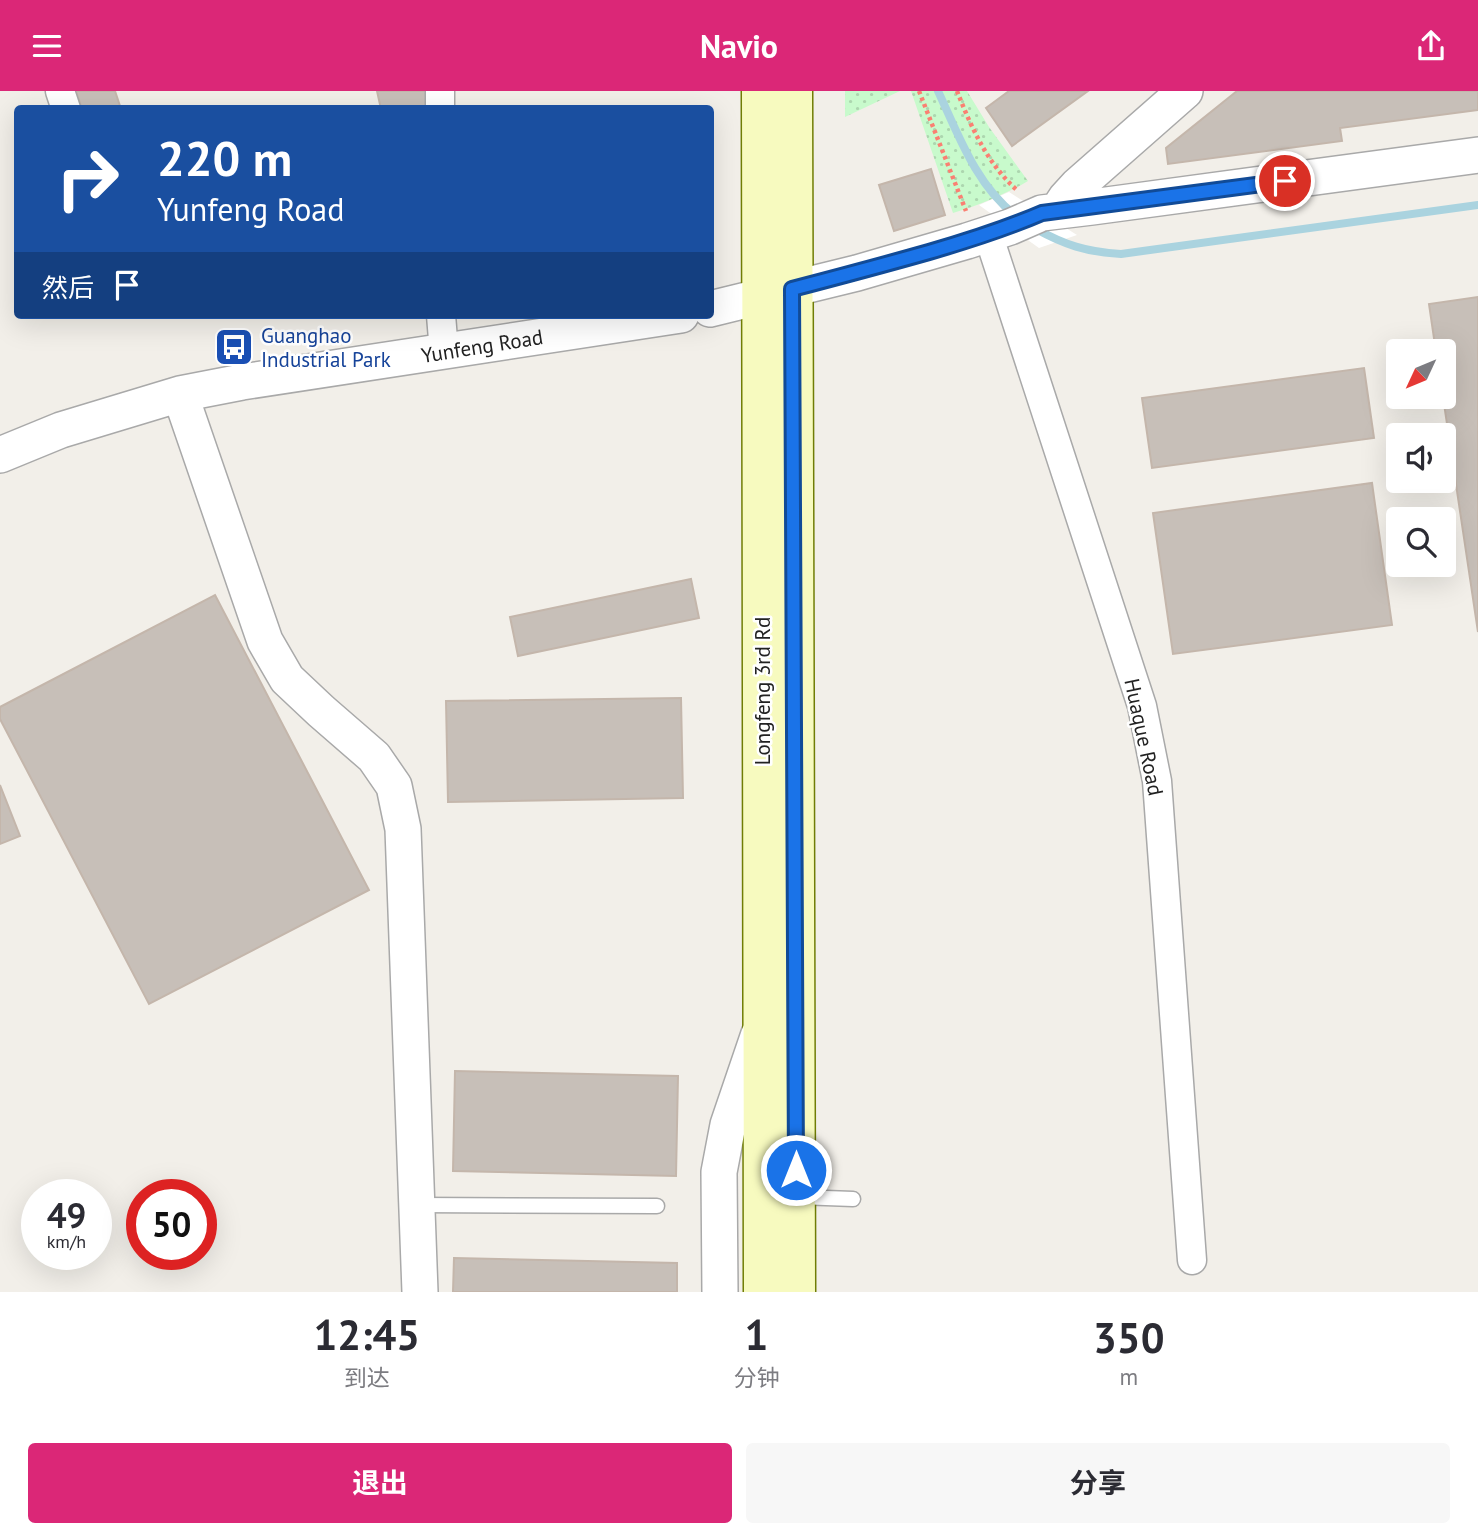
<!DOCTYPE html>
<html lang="zh">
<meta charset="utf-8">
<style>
:root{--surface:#fff;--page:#f7f7f7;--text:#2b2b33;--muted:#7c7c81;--accent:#db2777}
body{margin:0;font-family:"PT Sans","Noto Sans SC",sans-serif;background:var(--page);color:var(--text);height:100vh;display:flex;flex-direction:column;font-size:26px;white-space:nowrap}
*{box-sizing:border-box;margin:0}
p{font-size:23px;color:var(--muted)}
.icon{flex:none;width:38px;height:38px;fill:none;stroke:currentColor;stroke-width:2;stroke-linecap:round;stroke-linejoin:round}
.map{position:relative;height:1201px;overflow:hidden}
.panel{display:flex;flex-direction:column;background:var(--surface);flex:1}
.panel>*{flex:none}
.guide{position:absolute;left:14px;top:14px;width:700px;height:214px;border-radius:7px;box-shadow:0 7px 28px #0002;background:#1a4fa0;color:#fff;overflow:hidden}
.needle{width:46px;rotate:226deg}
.controls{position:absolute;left:1386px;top:248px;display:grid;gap:14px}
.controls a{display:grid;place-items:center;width:70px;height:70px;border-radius:7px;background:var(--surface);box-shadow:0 7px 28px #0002;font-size:35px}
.speed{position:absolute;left:21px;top:1088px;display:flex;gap:14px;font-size:35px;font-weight:700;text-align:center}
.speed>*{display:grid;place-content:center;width:91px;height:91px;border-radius:50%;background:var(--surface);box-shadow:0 7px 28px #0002;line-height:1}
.speed small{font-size:18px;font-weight:400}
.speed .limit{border:10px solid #d22;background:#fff;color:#111}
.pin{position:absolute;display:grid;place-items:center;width:60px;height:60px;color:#fff;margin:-30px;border:4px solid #fff;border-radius:50%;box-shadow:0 2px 7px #0007}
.me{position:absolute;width:77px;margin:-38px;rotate:0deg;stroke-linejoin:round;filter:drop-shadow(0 0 5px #0008)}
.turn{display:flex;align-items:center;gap:24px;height:147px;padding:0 28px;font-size:32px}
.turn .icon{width:91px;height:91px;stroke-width:2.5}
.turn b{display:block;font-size:49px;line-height:60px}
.then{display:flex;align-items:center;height:66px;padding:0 28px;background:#0003;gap:14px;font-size:26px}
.eta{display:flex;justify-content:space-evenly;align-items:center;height:119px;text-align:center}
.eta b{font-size:42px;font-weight:700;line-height:49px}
.cta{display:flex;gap:14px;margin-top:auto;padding:14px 28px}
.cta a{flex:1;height:80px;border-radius:7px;background:var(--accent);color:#fff;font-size:28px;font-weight:700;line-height:80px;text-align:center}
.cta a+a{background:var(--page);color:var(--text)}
header{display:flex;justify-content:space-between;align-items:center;height:91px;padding:0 28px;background:var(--accent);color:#fff;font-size:32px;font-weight:700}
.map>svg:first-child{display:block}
.park{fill:url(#park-dots)}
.pier{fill:#fff}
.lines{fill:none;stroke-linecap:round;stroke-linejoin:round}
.stream{stroke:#aad3df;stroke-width:8}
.building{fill:#c7bfb8;stroke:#c4b6ab;stroke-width:2}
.service-casing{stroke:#a9a9a9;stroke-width:17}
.minor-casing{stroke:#a9a9a9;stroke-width:31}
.tertiary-casing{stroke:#a9a9a9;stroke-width:38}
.secondary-casing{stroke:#707d05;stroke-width:41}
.path{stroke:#fa8072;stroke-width:4.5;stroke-dasharray:3.5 3.5;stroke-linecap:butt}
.service{stroke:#fff;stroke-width:14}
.minor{stroke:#fff;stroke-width:28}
.tertiary{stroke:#fff;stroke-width:35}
.secondary{stroke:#f7fabf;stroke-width:38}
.route-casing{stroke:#114b97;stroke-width:18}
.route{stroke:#1a73e8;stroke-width:12}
.labels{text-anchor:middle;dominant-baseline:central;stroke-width:5;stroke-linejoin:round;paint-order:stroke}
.transit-label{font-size:21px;fill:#164399;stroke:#fff;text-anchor:start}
.street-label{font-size:21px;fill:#222;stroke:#fff}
</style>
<header><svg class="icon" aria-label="menu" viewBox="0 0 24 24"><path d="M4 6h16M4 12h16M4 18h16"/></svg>Navio<svg class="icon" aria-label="share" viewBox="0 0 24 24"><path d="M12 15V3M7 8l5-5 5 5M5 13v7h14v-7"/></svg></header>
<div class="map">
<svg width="1478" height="1201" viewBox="0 0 1478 1201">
<defs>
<pattern id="park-dots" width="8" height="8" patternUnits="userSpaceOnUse" patternTransform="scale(1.75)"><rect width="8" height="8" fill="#c8facc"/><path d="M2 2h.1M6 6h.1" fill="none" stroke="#acd6af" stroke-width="1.8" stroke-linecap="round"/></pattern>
</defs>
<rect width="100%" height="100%" fill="#f2efe9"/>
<path class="park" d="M845,0H900L845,26Z
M911,0H967L989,36L1028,90C1004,104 980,114 953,122Z"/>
<path class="pier" d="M1009,101L1077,144L1039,157L979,114Z"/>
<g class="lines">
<path class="stream" d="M938,0C958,43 976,94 1015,124
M1034,137C1065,154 1086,161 1121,163L1478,114"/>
</g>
<path class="building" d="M76,0H115L121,18H82Z
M377,0H429V18H381Z
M1009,0H1088L1012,55L986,17Z
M1237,0H1478V19L1340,37L1342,50L1168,73L1166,57Z
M931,78L945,124L894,140L879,94Z
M1478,206V541L1443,306L1444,261H1436L1429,213Z
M1364,277L1374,347L1152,377L1142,307Z
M1372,392L1392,534L1173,563L1153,422Z
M691,488L699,527L518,565L510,526Z
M215,504L369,799L149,913L0,628V616Z
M681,607L683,707L448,711L446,610Z
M0,694L20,745L0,753Z
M455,980L678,985L676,1085L453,1080Z
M454,1167L677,1172V1201H453Z"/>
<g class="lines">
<defs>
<path id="service" d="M799,1106L853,1108
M417,1114L657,1115"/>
<path id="minor" d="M60,0L66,18
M440,18V0
M988,143L1142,615L1157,690L1192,1169
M441,224L444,261"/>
<path id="tertiary" d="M1058,119L1066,107L1077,95L1185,0
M710,218L857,182L967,150L1010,136L1042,122L1092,116L1478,64
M180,303L265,550L287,588L321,620L374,666L394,695L403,738L420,1201
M0,364L61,339L180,303L242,291L681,224
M720,1201L719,1081L728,1034L759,943"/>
<path id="secondary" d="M761,0L763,1201
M793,0L796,1201"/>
</defs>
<use href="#service" class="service-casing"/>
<use href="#minor" class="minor-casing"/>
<use href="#tertiary" class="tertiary-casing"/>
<use href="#secondary" class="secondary-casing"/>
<path class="path" d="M919,0L966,120
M957,0C971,36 988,74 1018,100"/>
<use href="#service" class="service"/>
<use href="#minor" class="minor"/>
<use href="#tertiary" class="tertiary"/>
<use href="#secondary" class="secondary"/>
</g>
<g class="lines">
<defs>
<path id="route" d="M796,1079L792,198C838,186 883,174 929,161C967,150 1005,138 1042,122L1285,90"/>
</defs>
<use href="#route" class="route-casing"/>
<use href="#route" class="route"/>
</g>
<defs>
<symbol id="bus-square" viewBox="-11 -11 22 22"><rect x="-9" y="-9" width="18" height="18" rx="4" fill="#1a4fb4" stroke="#fff"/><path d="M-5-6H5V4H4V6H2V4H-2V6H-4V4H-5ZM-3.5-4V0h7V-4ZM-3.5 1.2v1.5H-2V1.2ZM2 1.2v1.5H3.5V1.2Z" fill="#fff"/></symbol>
</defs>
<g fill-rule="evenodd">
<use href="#bus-square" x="212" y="234" width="44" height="44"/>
</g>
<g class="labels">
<g class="transit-label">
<text x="261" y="244">Guanghao<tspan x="261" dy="24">Industrial Park</tspan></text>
</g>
<g class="street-label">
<text transform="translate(482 255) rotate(-9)">Yunfeng Road</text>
<text transform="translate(762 600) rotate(-90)">Longfeng 3rd Rd</text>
<text transform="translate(1144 646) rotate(78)">Huaque Road</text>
</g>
</g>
</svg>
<div class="controls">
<a><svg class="needle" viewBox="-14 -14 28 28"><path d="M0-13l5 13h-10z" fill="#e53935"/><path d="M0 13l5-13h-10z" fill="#7c7c81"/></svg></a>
<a><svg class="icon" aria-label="sound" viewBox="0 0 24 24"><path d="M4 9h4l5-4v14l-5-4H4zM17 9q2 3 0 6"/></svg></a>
<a><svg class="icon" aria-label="search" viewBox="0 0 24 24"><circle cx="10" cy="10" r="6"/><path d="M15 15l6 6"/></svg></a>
</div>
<div class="speed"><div>49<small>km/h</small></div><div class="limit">50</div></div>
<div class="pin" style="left:1285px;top:90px;background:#d93025"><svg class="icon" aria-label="arrive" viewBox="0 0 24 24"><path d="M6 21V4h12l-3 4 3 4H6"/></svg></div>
<svg class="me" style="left:796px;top:1079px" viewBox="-20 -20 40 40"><circle r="17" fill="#1a73e8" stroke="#fff" stroke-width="3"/><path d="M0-11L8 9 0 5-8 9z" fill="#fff"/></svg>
<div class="guide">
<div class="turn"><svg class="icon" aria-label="right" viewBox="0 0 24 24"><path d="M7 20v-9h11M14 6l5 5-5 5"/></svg><div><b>220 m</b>Yunfeng Road</div></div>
<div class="then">然后<svg class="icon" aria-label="arrive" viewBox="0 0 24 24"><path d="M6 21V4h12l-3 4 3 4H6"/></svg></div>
</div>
</div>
<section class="panel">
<div class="eta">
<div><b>12:45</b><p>到达</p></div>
<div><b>1</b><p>分钟</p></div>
<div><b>350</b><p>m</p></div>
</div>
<div class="cta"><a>退出</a><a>分享</a></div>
</section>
